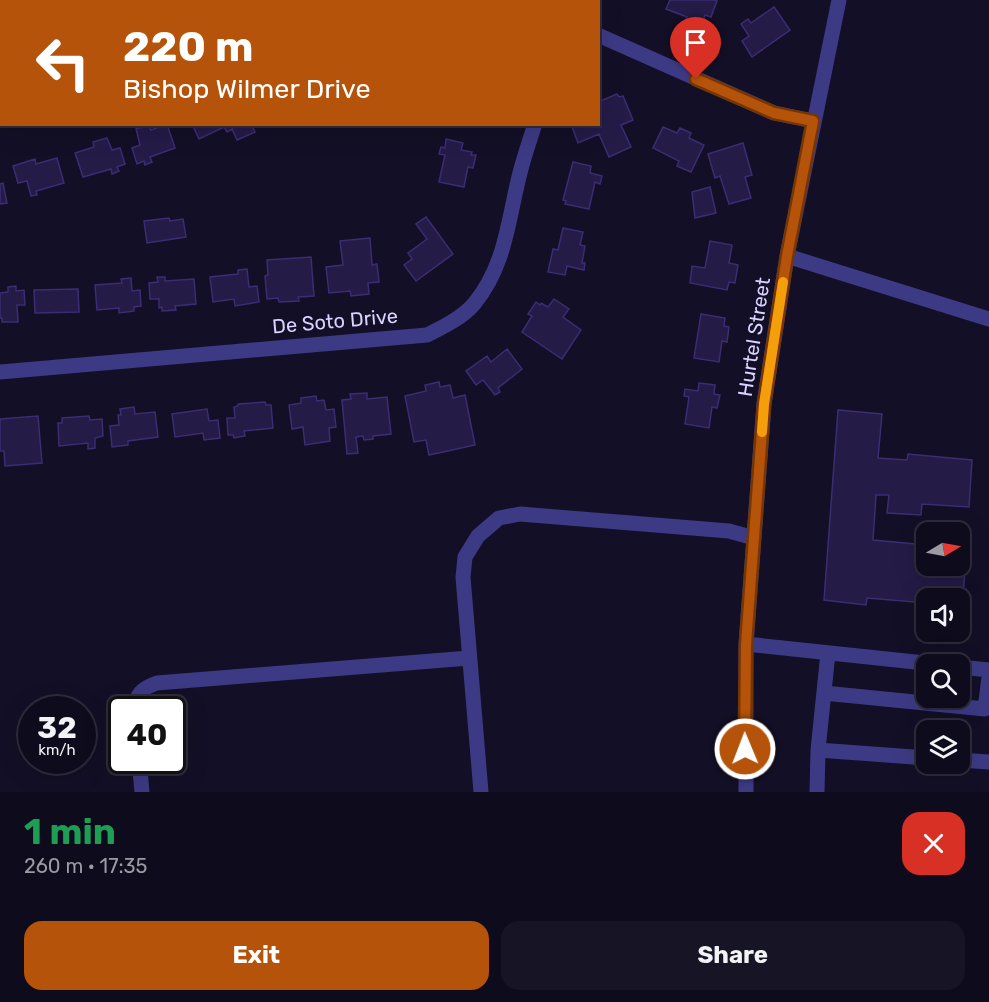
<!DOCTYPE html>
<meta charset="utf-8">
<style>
:root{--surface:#0e0b1c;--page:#171425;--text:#f1f3f6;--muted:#9b9ba3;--line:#2e2b3b;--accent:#b45309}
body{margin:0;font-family:Rubik,sans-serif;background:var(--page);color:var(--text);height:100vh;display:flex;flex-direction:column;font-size:22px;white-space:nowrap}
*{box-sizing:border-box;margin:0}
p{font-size:20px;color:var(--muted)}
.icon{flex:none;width:33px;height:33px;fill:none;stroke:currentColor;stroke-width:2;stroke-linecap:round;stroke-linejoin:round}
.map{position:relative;height:792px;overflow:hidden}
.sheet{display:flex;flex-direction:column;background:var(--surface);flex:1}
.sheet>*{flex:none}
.guide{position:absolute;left:0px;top:0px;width:600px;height:126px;box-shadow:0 6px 24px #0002,0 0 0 2px var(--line);background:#b45309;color:#fff;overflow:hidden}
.needle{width:39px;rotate:80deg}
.controls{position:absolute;left:916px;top:522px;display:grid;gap:12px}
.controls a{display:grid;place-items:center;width:54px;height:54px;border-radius:12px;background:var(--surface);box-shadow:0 6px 24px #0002,0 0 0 2px var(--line);font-size:30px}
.speed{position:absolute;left:18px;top:696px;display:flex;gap:12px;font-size:30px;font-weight:700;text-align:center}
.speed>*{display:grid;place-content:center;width:78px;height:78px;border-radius:50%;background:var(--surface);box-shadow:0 6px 24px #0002,0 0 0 2px var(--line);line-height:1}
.speed small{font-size:15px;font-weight:400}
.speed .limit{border:3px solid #111;border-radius:9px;background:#fff;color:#111}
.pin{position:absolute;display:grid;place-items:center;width:51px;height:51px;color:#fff;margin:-62px -26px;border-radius:50% 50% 50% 0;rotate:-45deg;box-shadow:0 0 6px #0007}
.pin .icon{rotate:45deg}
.me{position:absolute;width:66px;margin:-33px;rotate:359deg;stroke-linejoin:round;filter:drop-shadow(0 0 4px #0008)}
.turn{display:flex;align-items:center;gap:21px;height:126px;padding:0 24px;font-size:27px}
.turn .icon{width:78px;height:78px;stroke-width:2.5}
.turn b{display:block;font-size:42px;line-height:51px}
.round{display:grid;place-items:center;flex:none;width:63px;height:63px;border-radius:18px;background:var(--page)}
.overview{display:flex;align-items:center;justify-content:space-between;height:102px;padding:0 24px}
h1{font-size:36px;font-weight:700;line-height:45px;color:#1e9e55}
.primary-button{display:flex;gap:12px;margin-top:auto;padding:12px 24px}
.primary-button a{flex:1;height:69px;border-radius:18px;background:var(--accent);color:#fff;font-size:24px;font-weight:700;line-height:69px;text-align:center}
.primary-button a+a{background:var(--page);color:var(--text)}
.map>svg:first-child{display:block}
.building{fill:#241b47;stroke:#3b2d73;stroke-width:1.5}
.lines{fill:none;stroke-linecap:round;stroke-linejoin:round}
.minor{stroke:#3d3a85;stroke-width:15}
.route-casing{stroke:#753606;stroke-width:15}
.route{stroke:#b45309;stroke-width:10}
.slow{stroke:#f59e0b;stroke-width:10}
.labels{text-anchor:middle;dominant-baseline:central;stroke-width:4.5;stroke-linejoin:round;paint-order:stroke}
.street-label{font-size:20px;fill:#d9d4ff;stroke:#130f26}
</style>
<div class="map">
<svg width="989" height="792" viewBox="0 0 989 792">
<rect width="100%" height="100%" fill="#130f26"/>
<path class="building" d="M313,0H375L376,2H313Z
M670,0H714L717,1L711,17L705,15L702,24L698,23L696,26L685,21L687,17L666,9Z
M774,7L790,30L752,57L742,41L749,36L741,24L748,19L751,23Z
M617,94L619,97L623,96L633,120L621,125L631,147L609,157L599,134L578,143L571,124H598V102Z
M167,124L175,148L150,157L152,162L145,165L144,161L137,164L132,148L140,145L136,129L149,125L151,130Z
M192,124H232L233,128L241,124H251L255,132L237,140L232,129L227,132L224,127L199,139Z
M663,127L677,133L680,128L691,133L689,138L704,145L691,172L677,166L679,161L653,148Z
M107,138L112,150L120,148L125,164L117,167L119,171L112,174L111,169L83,177L75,153L94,147L93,142Z
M446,139L463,143L461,150L472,152L471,155H476L473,168L468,167L464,187L439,182L445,155L439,154L441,147L445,148Z
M743,143L752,175L745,177L751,198L729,204L720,176L715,178L708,154Z
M57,158L64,183L36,191L37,195L31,196L27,181L18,183L13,166L35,159L36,164Z
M573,162L591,166L590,173L602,176L600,184L595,182L589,209L565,204L566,201L563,200Z
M3,183L7,203L0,204V184Z
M710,187L716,213L695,218L692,192Z
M426,217L453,254L416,281L404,265L412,259L408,253L427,239L416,224Z
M169,218L170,221L183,219L186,237L147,243L144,221Z
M563,228L583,232L580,245L585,246L582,263H585L584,270L567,266L565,275L548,272L553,249L558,250Z
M370,238L372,265L377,264L379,282L368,283L369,294L351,296L350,291L329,293L326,267L343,265L340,241Z
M710,241L732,245L729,263L738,265L735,283L729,282L727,290L690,283L692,266L705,268Z
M311,257L314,296L298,297L299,301L279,302L278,298L267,299L265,276L268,275L267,260Z
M247,269L249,287L257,286L259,302L235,306L234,299L213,302L210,277L238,274V270Z
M157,277H165V281L194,279L196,304L175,306L176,310L162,311V307L159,308V299H150L149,283L158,282Z
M131,278L132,291L140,290L141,306L134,307V311L119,313V308L97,310L95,285L122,283L121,279Z
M16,286V291L24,290L25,305H17L18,322H2V318H0V293L8,292V287Z
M78,289L79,312L35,313L34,290Z
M554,299L569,309L563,317L581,330L562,359L522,332L532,316L528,314L536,302L540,305L541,303L548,307Z
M701,314L725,318L724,326L729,327L727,342L722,341L719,362L694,358Z
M507,349L522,369L498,388L500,392L495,395L483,380L476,385L466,371L487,356L491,362Z
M439,382L440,387L450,385L453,398L465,395L475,445L429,455L426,440L414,442L405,396L426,391L425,385Z
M699,383L715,385L714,394L720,395L717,408L712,407L709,428L685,424L689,397L684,396L685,389L698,391Z
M367,393V399L387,397L391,434L373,436V439L364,440L363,436L356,437L358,453L347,454L342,400L351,399L350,394Z
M316,396L317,401L324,400L326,410L334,409L336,427L329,428L330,441L305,445L303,427L292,429L289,405L301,403V398Z
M265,402L266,405H271L273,428L244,431L245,436L234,438L233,435H228L227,418H235L234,407L238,406V404Z
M134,407L135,414L155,412L158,437L128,441V445L112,447L110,426L119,425L118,415H121L120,409Z
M207,409L209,421L218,420L220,438L204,440L203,433L175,437L172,414Z
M838,410L882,414L878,458L907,460L908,454L972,460L969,507L922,504L921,515L887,513L889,495H876L873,540L927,545V566H960V547L967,548L962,606L960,605V598H927V603L867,598L866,605L824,600Z
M38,416L42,463L5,466L4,451H0V419Z
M89,416L90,420L102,419L103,436L95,438V448L88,449V443L59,446L58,423H62V418Z"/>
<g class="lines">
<path class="minor" d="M519,0L522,2
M243,2L244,0
M598,35L774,113L813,121
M0,117H2
M787,256L989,319
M0,372L427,335C443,327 462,318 474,304C507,264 508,217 521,169C525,154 530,139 535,124
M746,644L934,664
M960,667L989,670
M824,693L985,709L989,677
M135,710C136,694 142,688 157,683L469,658
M818,750L927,758
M139,760L142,792
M960,760L989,762
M481,792L463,577L465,557L478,536L499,518L520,514L729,531L754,538
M746,792V644L764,404L787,256L839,0
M817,792L818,750L828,653"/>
</g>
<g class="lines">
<defs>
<path id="route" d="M696,79L774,113L813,121L787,256L764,404L746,644L745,749"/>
</defs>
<use href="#route" class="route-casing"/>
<use href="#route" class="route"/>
<path class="slow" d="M762,432L764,404L783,282"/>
</g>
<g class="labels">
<g class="street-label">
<text transform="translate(335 321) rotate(-5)">De Soto Drive</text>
<text transform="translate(754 337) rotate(-81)">Hurtel Street</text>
</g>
</g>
</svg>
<div class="controls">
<a><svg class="needle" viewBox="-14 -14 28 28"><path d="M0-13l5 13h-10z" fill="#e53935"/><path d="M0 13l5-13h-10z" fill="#9b9ba3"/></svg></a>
<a><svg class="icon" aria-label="sound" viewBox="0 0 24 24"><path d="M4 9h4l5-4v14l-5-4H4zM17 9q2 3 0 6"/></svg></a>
<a><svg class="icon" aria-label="search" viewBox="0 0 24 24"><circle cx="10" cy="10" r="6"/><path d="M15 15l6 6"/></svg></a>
<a><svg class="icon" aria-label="layers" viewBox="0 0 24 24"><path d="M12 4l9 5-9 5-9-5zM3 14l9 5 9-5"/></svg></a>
</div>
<div class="speed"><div>32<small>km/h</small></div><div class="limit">40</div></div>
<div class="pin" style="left:696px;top:79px;background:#d93025"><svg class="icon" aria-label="arrive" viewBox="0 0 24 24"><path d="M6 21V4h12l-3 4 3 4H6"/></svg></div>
<svg class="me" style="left:745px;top:749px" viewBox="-20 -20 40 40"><circle r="17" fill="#b45309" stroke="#fff" stroke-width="3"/><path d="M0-11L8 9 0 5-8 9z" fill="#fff"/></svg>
<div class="guide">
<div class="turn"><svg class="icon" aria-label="left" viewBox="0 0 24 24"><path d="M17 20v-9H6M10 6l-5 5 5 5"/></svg><div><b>220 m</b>Bishop Wilmer Drive</div></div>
</div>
</div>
<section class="sheet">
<div class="overview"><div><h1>1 min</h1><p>260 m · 17:35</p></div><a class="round" style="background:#d93025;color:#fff"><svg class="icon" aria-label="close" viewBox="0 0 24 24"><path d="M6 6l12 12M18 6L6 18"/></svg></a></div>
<div class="primary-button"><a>Exit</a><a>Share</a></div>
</section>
